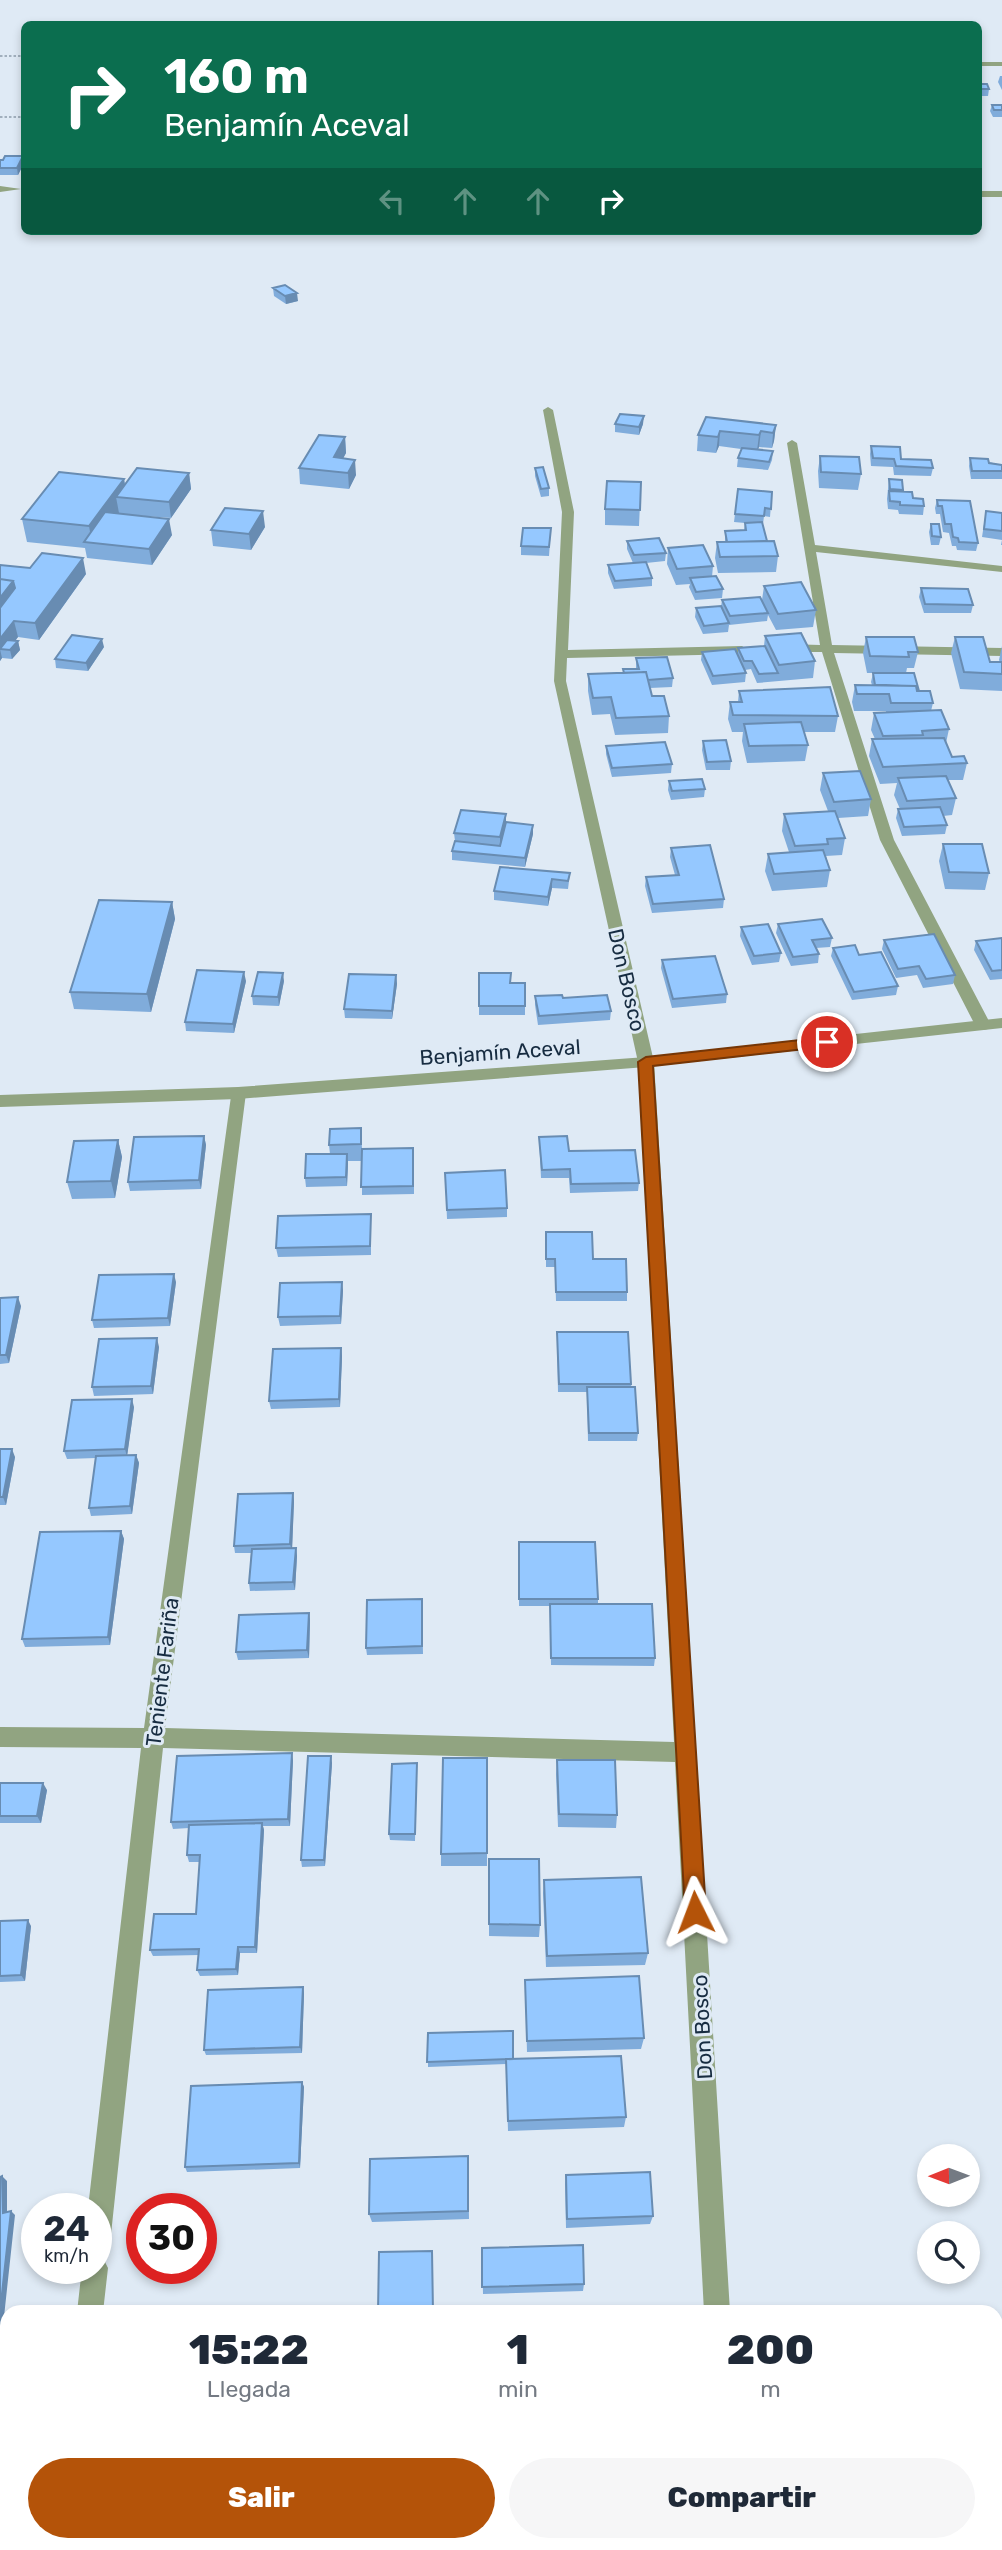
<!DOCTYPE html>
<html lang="es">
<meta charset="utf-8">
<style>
:root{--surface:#fff;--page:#f6f6f7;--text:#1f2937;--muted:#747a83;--accent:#b45309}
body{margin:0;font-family:Rubik,sans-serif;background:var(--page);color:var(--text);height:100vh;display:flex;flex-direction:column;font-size:26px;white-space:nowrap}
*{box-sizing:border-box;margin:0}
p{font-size:23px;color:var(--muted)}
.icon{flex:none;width:38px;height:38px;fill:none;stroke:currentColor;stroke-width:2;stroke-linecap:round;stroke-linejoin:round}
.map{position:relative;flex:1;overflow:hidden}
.details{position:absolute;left:0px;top:2305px;width:1003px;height:247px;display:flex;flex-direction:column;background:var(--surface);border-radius:21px 21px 0 0;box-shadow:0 4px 10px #0003}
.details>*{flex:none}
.hud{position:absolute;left:21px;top:21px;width:961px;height:214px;border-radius:10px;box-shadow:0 4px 10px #0003;background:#0b6e4f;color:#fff;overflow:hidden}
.needle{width:46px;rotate:269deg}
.controls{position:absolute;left:917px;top:2144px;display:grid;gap:14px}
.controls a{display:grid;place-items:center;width:63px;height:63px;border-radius:50%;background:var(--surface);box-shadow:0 4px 10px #0003;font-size:35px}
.speed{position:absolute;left:21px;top:2193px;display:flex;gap:14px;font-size:35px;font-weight:700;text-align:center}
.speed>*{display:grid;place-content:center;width:91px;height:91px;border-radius:50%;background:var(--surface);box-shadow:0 4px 10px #0003;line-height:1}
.speed small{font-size:18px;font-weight:400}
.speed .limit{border:10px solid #d22;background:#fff;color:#111}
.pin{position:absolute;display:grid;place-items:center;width:60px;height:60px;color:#fff;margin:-30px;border:4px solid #fff;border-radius:50%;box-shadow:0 2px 7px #0007}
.me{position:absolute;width:77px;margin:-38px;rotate:357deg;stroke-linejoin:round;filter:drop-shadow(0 0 5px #0008)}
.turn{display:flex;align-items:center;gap:24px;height:147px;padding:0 28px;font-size:32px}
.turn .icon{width:91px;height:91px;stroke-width:2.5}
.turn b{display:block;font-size:49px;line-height:60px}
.lanes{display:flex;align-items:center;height:66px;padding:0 28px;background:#0003;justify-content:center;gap:35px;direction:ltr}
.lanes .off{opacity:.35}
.eta{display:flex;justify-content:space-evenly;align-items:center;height:119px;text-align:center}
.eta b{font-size:42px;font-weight:800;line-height:49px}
.button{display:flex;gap:14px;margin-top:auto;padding:14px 28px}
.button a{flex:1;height:80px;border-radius:42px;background:var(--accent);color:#fff;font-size:28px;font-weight:800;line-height:80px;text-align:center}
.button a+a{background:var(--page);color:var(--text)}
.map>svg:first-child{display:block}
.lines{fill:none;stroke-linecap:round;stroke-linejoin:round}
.path{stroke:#a1afbd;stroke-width:2;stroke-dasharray:2.5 2;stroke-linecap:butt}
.minor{fill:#91a481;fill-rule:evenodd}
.tertiary{fill:#91a481;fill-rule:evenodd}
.wall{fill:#80acdb}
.shaded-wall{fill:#688cb2}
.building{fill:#95c8ff;stroke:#688cb2;stroke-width:2}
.route{fill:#b45309;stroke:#753606;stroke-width:2}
.labels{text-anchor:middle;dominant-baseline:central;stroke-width:6;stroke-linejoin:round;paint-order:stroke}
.street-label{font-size:21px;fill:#172c41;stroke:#dfeaf5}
</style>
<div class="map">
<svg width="1002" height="2550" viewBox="0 0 1002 2550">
<rect width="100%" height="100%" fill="#dfeaf5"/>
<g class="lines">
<path class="path" d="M0,56H24
M0,117H24"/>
<path class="minor" d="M978,62H1002V66H978Z
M0,186L21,189L0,192Z
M978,191H1002V197H978Z
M548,407L553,410L574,512L568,650L742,646L748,650L742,654L567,658L566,681L654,1062L730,2312H704L675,1762L163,1748L109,2253L105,2262L108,2268L103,2312H77L82,2268H96V2208H88L141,1748L0,1747V1727L144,1728L232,1089H244L246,1093L165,1728L674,1742L638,1062L554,681L562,512L543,410Z
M792,440L797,443L815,545L1002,566V572L816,552L832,645L1002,648V656L834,653L894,840L991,1025L988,1029L983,1030L975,1025L880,840L822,652H787L781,648L787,644L820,645L787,443Z
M50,2544H78L77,2550H49Z
M716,2544H744L745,2550H717Z"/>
<path class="tertiary" d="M1002,1018V1028L646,1067L238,1099L0,1107V1095L238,1087L646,1057Z"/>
</g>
<path class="wall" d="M1000,76H1002V90L998,82Z
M978,84L989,89L988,96H978Z
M992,105H1002V117H993L990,111Z
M0,160L24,163L18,175H0Z
M273,288L298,301L286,304L274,296Z
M706,417L776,425L774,441L772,448L759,447L758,450L773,451L772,460L768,470L737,467L738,458L741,449L719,446L716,453L697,451L698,435Z
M615,424H643L639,435L615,432Z
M345,437L346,453L343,458L356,475L349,489L300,484L299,468Z
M871,446L901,459L933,468L931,476L894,475L893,467L871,466L870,454Z
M820,456L861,474L858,490L819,488L818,471Z
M970,458L1002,465V479H971L969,466Z
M535,468L549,488V496L541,497L535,476Z
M189,473L191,489L171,518L119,514L172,535L152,565L87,558L85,548L27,542L22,519L124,479L125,485Z
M889,479L903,490V491L924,506L923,515L899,514L898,510L888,509L887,499Z
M641,482L639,526L605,525V509Z
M772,492L770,517L764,516L763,524H762L767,541L778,556L776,572L718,573L715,558L717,542H725V531L744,530L745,523L734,522L735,514Z
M937,500L978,543L976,551L957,550L956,546H952L949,533L943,532L940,514H936L935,508Z
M986,511L1002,513V545H1001L1002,540L982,537Z
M931,524L941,537L939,545H931L929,532Z
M265,527L251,550L213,546L211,530Z
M551,528L549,556L521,555V546Z
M627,541L666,553L665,561L646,563L652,578V586L614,589L608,573V565L633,563L627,549Z
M668,548L713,566L712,577L723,589L722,598L695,600L689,587L690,584L676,585L667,564Z
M0,565L86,574L39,640L18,637L15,641H18L20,650L12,659L2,658L0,661Z
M764,586L816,610L813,627L776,630L768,615L767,621L729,625L728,632L703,634L695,617L696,608L721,607L722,600H762Z
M921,588L973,605L971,613H924L919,597Z
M765,636L815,661L813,678L757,683L751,669L745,670L746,673L745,682L712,685L701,660L702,652L738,654V648L764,646Z
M866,637L918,652L914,668H907L906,673L919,691L933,703L931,711L949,729L946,743L952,757L967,763L963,780H948L956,798L952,815L943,816L947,825L945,834L902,836L896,818L898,809H900L894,795L897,783L880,784L869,756L872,739H875L871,730L874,713H886V711H854L852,702L855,685H872L871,682L873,673H867L863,653Z
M955,637L990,662H1000L999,660L1002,646V691L960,689L951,653Z
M104,647L88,671L56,668L55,659Z
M636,658L673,678L672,687L650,688L652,696L669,716L668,733L615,735L610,714L592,715L588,691V674L623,673V669H636Z
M739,691L838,716L835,732H804L808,745L805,761L747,763L742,741L743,732H732L728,719L730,702H738Z
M703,741L731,761L730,770H706L702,750Z
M606,746L672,764L671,773L612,777L606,754Z
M823,773L871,799L868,816L838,818L845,838L842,855L826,856L830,870L827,887L772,891L765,871L768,854L789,852L782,831L784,814L828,811L820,790Z
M669,781L705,789L704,797L671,800L668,790Z
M506,822L533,825V834L525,867L452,860V851L455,841L454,833Z
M943,844L989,873L985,890L945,889L939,861Z
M671,848L724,899L723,908L652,913L645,886L646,877L675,875L670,857Z
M570,873L568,889L552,888L548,906L494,900V891Z
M172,902L175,919L151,1012L74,1009L70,992Z
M778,924L832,938L830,947L816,948L819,954L818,963L791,966L776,933Z
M741,927L781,953L779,962L752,965L740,936Z
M1002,938V979L990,980L974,950L976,941Z
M884,940L955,975L953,984L923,988L917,975L896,978L882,949Z
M833,948L859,955L898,986L896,995L852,1000L831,956Z
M662,960L727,994L726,1003L672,1008L661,968Z
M479,973L511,983H525V1015H479Z
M396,975L397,984L392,1019L345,1018L344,1009Z
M246,981L234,1033L186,1031L185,1022Z
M284,981L279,1006L253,1005L252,996Z
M535,996L563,998L611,1011L610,1020L538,1025L535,1005Z
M361,1128L362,1149L414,1157V1194L362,1195V1161H348L347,1186L306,1187L305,1178L330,1154L329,1145Z
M204,1136L206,1145L201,1189L130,1191L128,1182Z
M539,1137L569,1151L639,1183L638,1191L570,1193L569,1178H541Z
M118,1140L122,1157L115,1198L72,1199L67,1182Z
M445,1173L507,1208V1217L447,1219Z
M371,1214V1255L278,1257L276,1248Z
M546,1232L593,1259L627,1292V1301H556L555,1267H546Z
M176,1282L170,1326L94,1328L92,1320Z
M343,1290L341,1324L280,1326L278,1317Z
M0,1298L21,1306L9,1363L0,1364Z
M557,1340L631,1384L638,1433L637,1441H588L587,1392H558Z
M159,1347L153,1394L94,1396L92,1387Z
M341,1348L342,1356L340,1407L271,1409L269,1401Z
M134,1407L127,1455H136L139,1463L132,1514L91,1516L89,1508L96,1458L67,1459L64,1451Z
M0,1449L15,1457L6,1505H0Z
M293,1493L294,1501L292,1548H296L297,1556L295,1590L250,1591L249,1583L251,1553H235L234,1546Z
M121,1531L124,1539L110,1645L25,1647L22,1639Z
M519,1542L598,1599V1604L655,1658L654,1666L551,1665L550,1606H519Z
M422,1599L423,1654L367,1655L366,1648Z
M309,1613L310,1620L309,1658L238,1660L236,1652Z
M487,1758V1866H441V1854Z
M293,1760L290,1826H263L264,1830L257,1953H240L238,1975L200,1976L197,1970L199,1955L153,1956L150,1950L196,1914L200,1862H189L187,1855L189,1828L173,1829L171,1822Z
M557,1760L617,1815L616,1828L558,1827L556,1774Z
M332,1763L325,1866L302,1867L301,1860Z
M417,1763L415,1841L390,1840L389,1834Z
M0,1783L47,1790L41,1823H0Z
M489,1859L540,1925L539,1937L489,1936Z
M544,1880L648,1953L645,1965L546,1967L543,1893Z
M0,1921L31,1926L25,1981L0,1982Z
M525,1980L644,2038L641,2049L527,2052Z
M303,1987L304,1993L302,2053L206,2055L204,2050Z
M428,2033L513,2059L626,2117L624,2127L508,2131L506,2064L428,2067Z
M302,2082L304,2087L300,2168L187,2172L185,2167Z
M468,2156L469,2219L372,2222L369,2214Z
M566,2175L653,2216L650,2224L566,2228L565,2184Z
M482,2248L584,2284L583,2291L483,2294Z"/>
<path class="shaded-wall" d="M23,156L24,163L18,175L17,168Z
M297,293L298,301L286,304L285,296Z
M644,416L643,424L639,435V427Z
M776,425L774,441L772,448L773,433Z
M720,431L719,446L716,453L718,437Z
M761,431L759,447L757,451L759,435Z
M345,437L346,453L336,472L334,457Z
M355,460L356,475L349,489L348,473Z
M189,473L191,489L171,518L169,502Z
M124,479L127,498L116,497L119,513L97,543H92L89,526Z
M263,511L265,527L251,550L249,534Z
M169,519L172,535L152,565L149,549Z
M83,558L86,574L39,640L35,623Z
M13,581L19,604L0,629V598Z
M14,621L18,637L8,650L0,649L2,658L0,661V639Z
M102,639L104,647L88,671L86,663Z
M18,641L20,650L12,659L10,650Z
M506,814V831L500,854V837Z
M533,825V834L525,867V858Z
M552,879V888L548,906V897Z
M172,902L175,919L151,1012L147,994Z
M244,972L246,981L234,1033L233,1024Z
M283,973L284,981L279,1006L278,997Z
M396,975L397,984L392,1019V1011Z
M204,1136L206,1145L201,1189L199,1180Z
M118,1140L122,1157L115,1198L111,1181Z
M347,1154L348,1163L347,1186L346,1177Z
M174,1274L176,1282L170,1326L168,1318Z
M342,1282L343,1290L341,1324L340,1316Z
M18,1297L21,1306L9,1363L6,1355Z
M157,1338L159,1347L153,1394L151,1386Z
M341,1348L342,1356L340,1407L339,1399Z
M132,1399L134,1407L127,1457L125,1449Z
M12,1449L15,1457L6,1505L3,1497Z
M136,1455L139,1463L132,1514L130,1506Z
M293,1493L294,1501L292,1552L290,1544Z
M121,1531L124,1539L110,1645L108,1637Z
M296,1548L297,1556L295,1590L293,1582Z
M309,1613L310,1620L309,1658L307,1650Z
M292,1753L293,1760L290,1826L288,1819Z
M331,1756L332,1763L325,1866L324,1860Z
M43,1783L47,1790L41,1823L37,1816Z
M262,1823L264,1830L257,1953L255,1947Z
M28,1920L31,1926L25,1981L21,1975Z
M238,1947L240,1953L238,1975L236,1969Z
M303,1987L304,1993L302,2053L300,2047Z
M302,2082L304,2087L300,2168L299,2163Z
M2,2176L7,2181V2217L3,2213Z
M11,2211L15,2215L3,2326L0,2327V2312Z"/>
<path class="building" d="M978,84H987L989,89H978Z
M992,105H1002V110H994Z
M5,156H23L17,168H0V160H3Z
M285,285L297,293L285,296L273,288Z
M620,414L644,416L639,427L615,424Z
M706,417L776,425L773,433L761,431L759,435L720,431L718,437L698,435Z
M319,435L345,437L334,457L355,460L348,473L299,468Z
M871,446L900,447L901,459L931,460L933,468L896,466L894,459L873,458Z
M742,448L773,451L769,462L738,458Z
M820,456L859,457L861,474L821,472Z
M970,458L988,459L989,463L1002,465V471H972Z
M543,467L549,488L541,489L535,468Z
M137,468L189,473L169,502L116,497Z
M59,472L124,479L89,526L22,519Z
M889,479L902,480L903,490L890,489Z
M607,481L641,482L640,510L605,509Z
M738,489L772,492L771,509L765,508L764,516L735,514Z
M889,491L912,492L913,498L923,499L924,506L900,505V502L890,501Z
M937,500L970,501L978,543L959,542L958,538L953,537L951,524H945L942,506H938Z
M225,508L263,511L249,534L211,530Z
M986,511L1002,513V531L984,529Z
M105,512L169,519L149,549L84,542Z
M762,522L767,541L727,542L725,531L746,530L745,523Z
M931,524H939L941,537L932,536Z
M523,528H551L549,547L521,546Z
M659,538L666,553L634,555L627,541Z
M774,541L778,556L720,557L717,542Z
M703,545L713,566L677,569L668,548Z
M42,553L83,558L35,623L14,621L0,639V608L15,588L13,581L0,579V565L30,568Z
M646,562L652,578L615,581L608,565Z
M716,576L723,589L696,592L690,578Z
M0,579L13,581L0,598Z
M801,582L816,610L778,614L764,586Z
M921,588L968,589L973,605L925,604Z
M760,597L768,613L730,616L722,600Z
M721,606L729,623L704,626L696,608Z
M801,633L815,661L779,665L765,636Z
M72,635L102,639L86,663L55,659Z
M866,637H914L918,652H908L909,657L870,656Z
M955,637H983L990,662H1002V674L964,672Z
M7,640L18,641L10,650L0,649Z
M765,646L778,673L759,674L752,661H744L738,648Z
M735,649L746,673L713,676L702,652Z
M667,657L673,678L648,680L646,672L624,673L623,669H639L636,658Z
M646,672L652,696H664L669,716L616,718L611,697L593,698L588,674Z
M873,673H914L919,691H917L916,686L875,685Z
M855,685L916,686L917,691H930L933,703H891L889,694H857Z
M830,687L838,716L733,715L730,702H742L739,691Z
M941,710L949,729L922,731L923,735L883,736L874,713Z
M801,722L808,745L749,746L744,724Z
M944,738L952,757L964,756L967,763L883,767L872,739Z
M726,740L731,761L707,762L703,741Z
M665,742L672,764L612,768L606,746Z
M860,771L871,799L834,802L823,773Z
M946,776L956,798L907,801L898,778Z
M702,779L705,789L672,791L669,781Z
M940,807L947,825L904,827L898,809Z
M461,810L506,814L500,837L454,833Z
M835,811L845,838L827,839L828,844L795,846L784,814Z
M506,822L533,825L525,858L452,851L455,841L500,846Z
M943,844H982L989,873L949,872Z
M710,845L724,899L653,904L646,877L679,875L671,848Z
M823,850L830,870L774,874L768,854Z
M500,867L570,873L568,881L552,879L548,897L494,891Z
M99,900L172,902L147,994L70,992Z
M822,919L832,938L812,940L819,954L793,957L778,924Z
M768,924L781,953L754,956L741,927Z
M934,934L955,975L926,979L919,966L898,969L884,940Z
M1002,938V970L992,971L976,941Z
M855,945L859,955L881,952L898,986L854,992L833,948Z
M715,956L727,994L673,999L662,960Z
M197,970L244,972L233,1024L185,1022Z
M258,972L283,973L278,997L252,996Z
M479,973H511L510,983H525V1006H479Z
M349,974L396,975L392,1011L344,1009Z
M562,995L563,998L607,995L611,1011L539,1016L535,996Z
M361,1128V1144L329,1145L330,1129Z
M204,1136L199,1180L128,1182L134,1137Z
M567,1136L569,1151L635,1150L639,1183L571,1184L570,1169L542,1170L539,1137Z
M118,1140L111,1181L67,1182L74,1141Z
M413,1148V1186L361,1187L362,1149Z
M306,1154H347L346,1177L305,1178Z
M505,1170L507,1208L447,1210L445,1173Z
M371,1214L370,1246L276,1248L278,1216Z
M546,1232H592L593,1259H626L627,1292H556L555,1259H546Z
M174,1274L168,1318L92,1320L99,1275Z
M342,1282L340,1316L278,1317L280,1283Z
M18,1297L6,1355H0V1298Z
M557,1332H628L631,1384H559Z
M157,1338L151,1386L92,1387L99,1339Z
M341,1348L339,1399L269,1401L273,1349Z
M587,1387H635L638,1433H589Z
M132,1399L125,1449L64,1451L72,1400Z
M0,1449H12L3,1497H0Z
M136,1455L130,1506L89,1508L96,1456Z
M293,1493L290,1544L234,1546L238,1494Z
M121,1531L108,1637L22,1639L40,1532Z
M519,1542H595L598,1599H519Z
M296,1548L293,1582L249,1583L252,1549Z
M422,1599V1646L366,1648L367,1600Z
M550,1604H652L655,1658H551Z
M309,1613L307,1650L236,1652L239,1615Z
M292,1753L288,1819L171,1822L177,1756Z
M308,1756H331L324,1860H301Z
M443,1758H487V1853L441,1854Z
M557,1760H615L617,1815L559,1814Z
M417,1763L415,1834H389L392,1764Z
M0,1783H43L37,1816H0Z
M262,1823L255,1947H238L236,1969L197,1970L199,1949L150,1950L154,1914H196L200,1855H187L189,1825Z
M489,1859H539L540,1925L489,1924Z
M641,1877L648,1953L547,1956L544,1880Z
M28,1920L21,1975L0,1976V1921Z
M639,1976L644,2038L527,2041L525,1980Z
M303,1987L300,2047L204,2050L208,1990Z
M513,2031V2059L427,2062L428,2033Z
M621,2056L626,2117L508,2121L506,2059Z
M302,2082L299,2163L185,2167L191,2086Z
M468,2156V2211L369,2214L370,2159Z
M650,2172L653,2216L567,2219L566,2175Z
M2,2176L3,2213L11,2211L0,2312V2177Z
M583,2245L584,2284L482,2287V2248Z
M432,2251L433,2312H378L379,2252Z
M108,2544H191L190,2550H108Z
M393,2544H487V2550H393Z"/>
<path class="route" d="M827,1037L832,1039V1046L653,1066L706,1912L703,1920L695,1923L688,1920L685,1912L638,1062L646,1057Z"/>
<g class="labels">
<g class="street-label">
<text transform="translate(627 980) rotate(77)">Don Bosco</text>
<text transform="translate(500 1052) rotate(-4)">Benjamín Aceval</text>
<text transform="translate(162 1672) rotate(-83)">Teniente Fariña</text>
<text transform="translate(702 2027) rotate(-93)">Don Bosco</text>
</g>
</g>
</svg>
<div class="controls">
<a><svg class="needle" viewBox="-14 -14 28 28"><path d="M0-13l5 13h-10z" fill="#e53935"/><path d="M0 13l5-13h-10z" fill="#747a83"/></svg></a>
<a><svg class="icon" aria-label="search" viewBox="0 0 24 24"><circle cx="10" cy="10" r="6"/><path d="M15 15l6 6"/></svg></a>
</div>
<div class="speed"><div>24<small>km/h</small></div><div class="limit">30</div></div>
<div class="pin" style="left:827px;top:1042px;background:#d93025"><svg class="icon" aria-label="arrive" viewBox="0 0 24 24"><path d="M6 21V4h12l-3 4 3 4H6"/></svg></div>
<svg class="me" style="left:695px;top:1912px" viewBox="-20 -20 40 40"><path d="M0-17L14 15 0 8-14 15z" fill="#b45309" stroke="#fff" stroke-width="4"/></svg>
<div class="hud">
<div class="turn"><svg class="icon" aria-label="right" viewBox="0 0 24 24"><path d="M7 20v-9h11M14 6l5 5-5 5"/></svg><div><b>160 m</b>Benjamín Aceval</div></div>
<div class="lanes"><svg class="icon off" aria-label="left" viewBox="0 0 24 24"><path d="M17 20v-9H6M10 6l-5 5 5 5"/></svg><svg class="icon off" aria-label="ahead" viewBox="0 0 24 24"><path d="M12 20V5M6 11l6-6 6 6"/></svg><svg class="icon off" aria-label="ahead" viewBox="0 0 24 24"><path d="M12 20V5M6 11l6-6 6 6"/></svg><svg class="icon" aria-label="right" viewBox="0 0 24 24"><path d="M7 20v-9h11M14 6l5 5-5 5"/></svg></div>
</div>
<section class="details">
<div class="eta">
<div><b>15:22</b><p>Llegada</p></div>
<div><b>1</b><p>min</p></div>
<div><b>200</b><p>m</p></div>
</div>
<div class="button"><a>Salir</a><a>Compartir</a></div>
</section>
</div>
